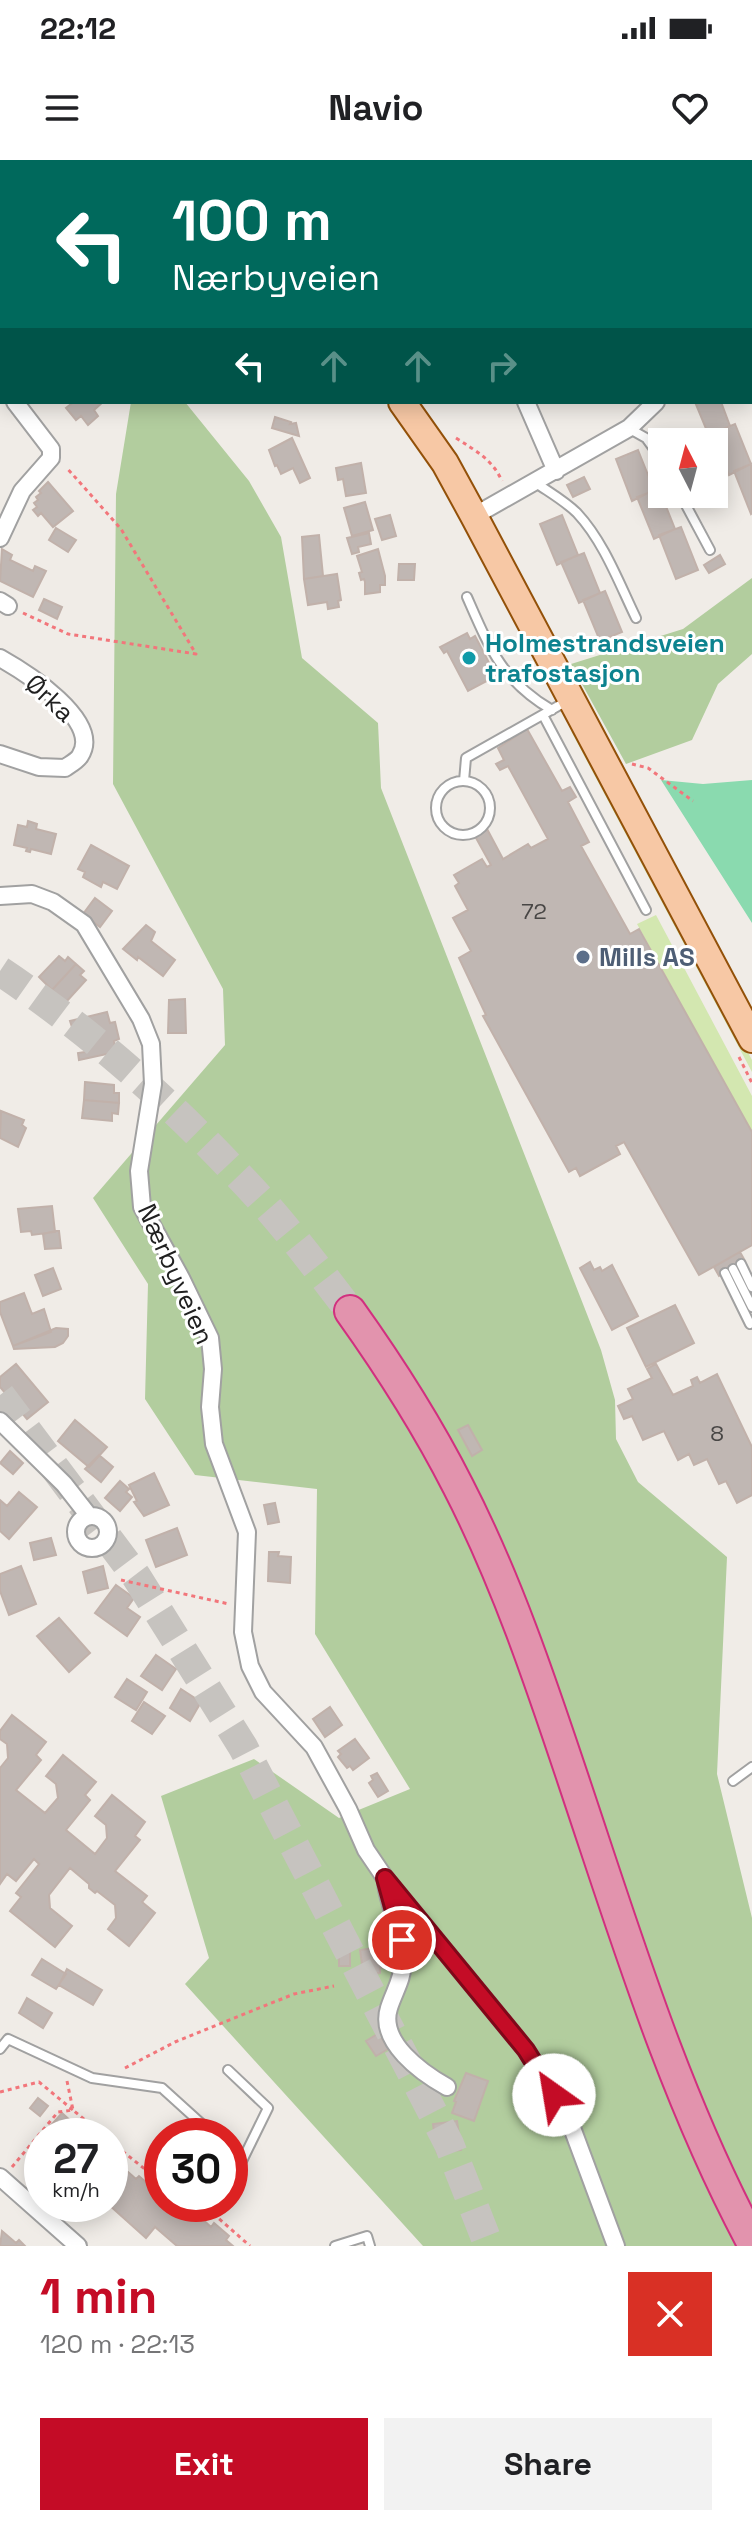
<!DOCTYPE html>
<meta charset="utf-8">
<style>
:root{--surface:#fff;--page:#f2f2f2;--text:#202124;--muted:#757577;--accent:#c40c26}
body{margin:0;font-family:"Space Grotesk",sans-serif;background:var(--page);color:var(--text);height:100vh;display:flex;flex-direction:column;font-size:30px;white-space:nowrap}
*{box-sizing:border-box;margin:0}
p{font-size:26px;color:var(--muted)}
.icon{flex:none;width:44px;height:44px;fill:none;stroke:currentColor;stroke-width:2;stroke-linecap:round;stroke-linejoin:round}
.map{position:relative;height:2086px;overflow:hidden}
.side{display:flex;flex-direction:column;background:var(--surface);flex:1}
.side>*{flex:none}
.top-card{position:absolute;left:0px;top:0px;width:752px;height:244px;box-shadow:0 4px 20px #0003;background:#00695c;color:#fff;overflow:hidden}
.needle{width:52px;rotate:354deg}
.controls{position:absolute;left:648px;top:268px;display:grid;gap:16px}
.controls a{display:grid;place-items:center;width:80px;height:80px;border-radius:0px;background:var(--surface);box-shadow:0 4px 20px #0003;font-size:40px}
.speed{position:absolute;left:24px;top:1958px;display:flex;gap:16px;font-size:40px;font-weight:700;text-align:center}
.speed>*{display:grid;place-content:center;width:104px;height:104px;border-radius:50%;background:var(--surface);box-shadow:0 4px 20px #0003;line-height:1}
.speed small{font-size:20px;font-weight:400}
.speed .limit{border:12px solid #d22;background:#fff;color:#111}
.pin{position:absolute;display:grid;place-items:center;width:68px;height:68px;color:#fff;margin:-34px;border:4px solid #fff;border-radius:50%;box-shadow:0 2px 8px #0007}
.me{position:absolute;width:88px;margin:-44px;rotate:328deg;stroke-linejoin:round;filter:drop-shadow(0 0 6px #0008)}
.turn{display:flex;align-items:center;gap:28px;height:168px;padding:0 40px;font-size:36px}
.turn .icon{width:104px;height:104px;stroke-width:2.5}
.turn b{display:block;font-size:56px;line-height:68px}
.lanes{display:flex;align-items:center;height:76px;padding:0 40px;background:#0003;justify-content:center;gap:40px;direction:ltr}
.lanes .off{opacity:.35}
.round{display:grid;place-items:center;flex:none;width:84px;height:84px;border-radius:0px;background:var(--page)}
.summary{display:flex;align-items:center;justify-content:space-between;height:136px;padding:0 40px}
h1{font-size:48px;font-weight:600;line-height:60px;color:var(--accent)}
.primary-button{display:flex;gap:16px;margin-top:auto;padding:16px 40px}
.primary-button a{flex:1;height:92px;border-radius:0px;background:var(--accent);color:#fff;font-size:32px;font-weight:600;line-height:92px;text-align:center}
.primary-button a+a{background:var(--page);color:var(--text)}
.status{display:flex;justify-content:space-between;align-items:center;height:56px;padding:0 40px;background:var(--surface);direction:ltr}
.status svg{height:22px;fill:currentColor}
header{display:flex;justify-content:space-between;align-items:center;height:104px;padding:0 40px;background:var(--surface);font-size:36px;font-weight:600}
.map>svg:first-child{display:block}
.grass{fill:#d3e7b0}
.forest{fill:#b2cd9e}
.pitch{fill:#8adaaf}
.building{fill:#c0b7b3;stroke:#c1b1aa;stroke-width:2}
.lines{fill:none;stroke-linecap:round;stroke-linejoin:round}
.motorway-tunnel{stroke:#c6c3bf;stroke-width:30;stroke-dasharray:30 15;stroke-linecap:butt}
.service-casing{stroke:#a1a1a1;stroke-width:12}
.minor-casing{stroke:#a1a1a1;stroke-width:20}
.primary-casing{stroke:#935109;stroke-width:30}
.motorway-casing{stroke:#d1307f;stroke-width:34}
.path{stroke:#f2767b;stroke-width:3;stroke-dasharray:4 4;stroke-linecap:butt}
.service{stroke:#fff;stroke-width:8}
.minor{stroke:#fff;stroke-width:16}
.primary{stroke:#f7c8a5;stroke-width:26}
.motorway{stroke:#e293ad;stroke-width:30}
.route-casing{stroke:#7f0819;stroke-width:20}
.route{stroke:#c40c26;stroke-width:14}
.culture-dot{fill:#0f9aa8;stroke:#fff;stroke-width:3}
.service-dot{fill:#5c6f8a;stroke:#fff;stroke-width:3}
.labels{text-anchor:middle;dominant-baseline:central;stroke-width:6;stroke-linejoin:round;paint-order:stroke}
.number-label{font-size:22px;fill:#484645}
.culture-label{font-size:26px;font-weight:bold;fill:#0d838f;stroke:#fff;text-anchor:start}
.street-label{font-size:26px;fill:#202020;stroke:#fff}
.service-label{font-size:26px;font-weight:bold;fill:#4e5e75;stroke:#fff;text-anchor:start}
</style>
<div class="status"><b>22:12</b><svg viewBox="0 0 49 12"><path d="M0 12V9h3v3zM5 12V6h3v6zM10 12V3h3v9zM15 12V0h3v12zM26 1h20v11H26zM47 4h2v5h-2z"/></svg></div>
<header><svg class="icon" aria-label="menu" viewBox="0 0 24 24"><path d="M4 6h16M4 12h16M4 18h16"/></svg>Navio<svg class="icon" aria-label="heart" viewBox="0 0 24 24"><path d="M12 20l-8-8c-3-5 5-10 8-4 3-6 11-1 8 4z"/></svg></header>
<div class="map">
<svg width="752" height="2086" viewBox="0 0 752 2086">
<rect width="100%" height="100%" fill="#f0ece7"/>
<path class="grass" d="M571,571L580,576L752,900V912Z
M656,755L752,936V972L637,764Z"/>
<path class="forest" d="M131,242H185L249,321L281,377L302,498L378,563L381,628L601,1190L615,1240L616,1279L638,1322L727,1397L717,1614L752,1758V2086H423L185,1824L209,1798L161,1636L254,1599L339,1658L410,1629L315,1474L317,1329L195,1315L145,1239L148,1124L93,1038L225,885L223,829L113,624L116,334Z
M752,418V494L718,524L692,580L626,604L571,504L683,469Z"/>
<path class="pitch" d="M661,620L703,624L752,620V763Z"/>
<path class="building" d="M69,242H103L94,250L98,256L88,265L81,256L76,260L66,248L71,244Z
M695,242H721L730,266L709,276Z
M275,257L291,262L290,264L296,263L299,276L272,268Z
M735,264L751,304L729,315L713,273Z
M292,278L310,318L300,323L293,308L281,314L277,305L275,306L269,290Z
M638,290L654,330L632,341L616,299Z
M361,303L366,333L346,336L343,319L338,320L336,308Z
M751,304L752,353L751,354L734,311Z
M584,317L590,329L573,337L567,325Z
M48,322L73,351L53,367L41,353L38,356L33,350L37,347L34,343L38,340L36,337L41,333L39,331Z
M659,329L675,369L654,379L637,337Z
M365,342L373,370L352,376L344,348Z
M390,355L396,376L382,380L375,359Z
M562,355L578,395L557,405L540,364Z
M681,367L698,410L676,419L659,375Z
M56,368L76,380L68,392L49,380Z
M369,373L371,384L358,387L359,392L352,394L347,378Z
M319,375L323,416L304,419L302,377Z
M2,389L12,395L10,400L33,411L35,406L46,411L33,437L0,421Z
M378,389L385,416V425H380V432L365,434V422L364,419L361,420L359,413L362,412L357,396Z
M584,393L600,433L579,443L561,402Z
M720,395L725,404L709,413L704,405Z
M399,404H415L414,420H398Z
M337,414L341,440L338,441L339,447L328,449L327,442L308,445L304,419Z
M605,431L622,472L600,481L583,440Z
M44,439L62,447L57,459L39,450Z
M467,473L470,479L475,476L496,516L468,531L447,491L444,493L440,487Z
M527,569L562,631L570,627L576,637L568,642L589,682L581,686L630,774L639,769L752,972V1085L699,1115L624,982L616,986L620,994L580,1016L576,1008L569,1012L483,856L486,855L459,798L471,791L453,758L468,750L455,726L459,723L454,715L482,699L487,707L491,705L475,676L487,669L503,699L528,684L531,688L548,679L508,606L500,610L496,604L504,600L498,588Z
M28,661L37,664L36,669L56,674L51,694L31,689L30,692L26,691L27,688L14,685L18,665L27,667Z
M91,685L129,706L117,729L103,722L101,727L83,717L85,712L78,709Z
M95,738L112,751L100,767L83,754Z
M146,765L155,772L151,781L175,800L163,816L138,797L137,800L123,789Z
M59,796L65,801L68,797L76,804L52,830L39,817Z
M76,804L84,811L80,815L86,820L66,842L52,830Z
M0,818L17,819V829L0,828Z
M185,839L186,873H168L169,840Z
M107,852L110,863L115,862L119,879L114,881L116,892L79,900L78,893L85,892L79,865L72,867L70,861Z
M85,922L114,925V933H119V943L84,940Z
M84,940L119,943L118,954L112,953V961L82,958Z
M1,951L24,960L22,965L26,968L18,987L0,978Z
M52,1046L55,1072L32,1075L31,1071L21,1072L18,1049Z
M55,1071H59L61,1088L45,1089L43,1074Z
M740,1092L745,1101L719,1116L714,1107Z
M590,1102L594,1110L600,1107L602,1111L612,1105L638,1156L612,1170L580,1108Z
M53,1108L61,1129L43,1136L35,1115Z
M24,1133L32,1154L44,1149L51,1172L13,1186L0,1152V1142Z
M675,1145L694,1183L646,1207L627,1168Z
M56,1168L68,1169V1176L63,1183L55,1187L14,1189L13,1186Z
M16,1204L48,1242L27,1259L0,1227V1217Z
M656,1204L673,1235L693,1226L691,1220L697,1217L700,1223L717,1214L752,1287V1335L737,1343L726,1321L719,1324L707,1299L694,1305L689,1294L678,1300L664,1271L643,1280L632,1256L624,1259L618,1246L633,1239L628,1229L652,1218L647,1209Z
M75,1260L107,1287L89,1307L58,1281Z
M468,1265L482,1290L472,1296L458,1270Z
M10,1291L23,1303L13,1314L0,1303Z
M99,1295L113,1307L101,1322L85,1309Z
M154,1313L169,1345L144,1356L134,1342L137,1341L129,1325Z
M120,1321L129,1329L126,1332L132,1337L120,1351L105,1338Z
M19,1332L37,1347L9,1379L0,1371V1340L7,1346Z
M275,1343L279,1362L268,1364L264,1345Z
M177,1368L187,1395L156,1407L146,1380Z
M51,1378L56,1395L34,1400L30,1383Z
M269,1392H279L278,1396L291,1397L290,1423L268,1421Z
M21,1406L36,1444L9,1455L0,1431V1414Z
M103,1406L108,1428L88,1433L83,1412Z
M116,1425L134,1438L127,1448L140,1457L127,1476L95,1453Z
M59,1458L90,1493L69,1512L37,1476Z
M156,1495L176,1509L162,1530L141,1516Z
M127,1519L147,1532L136,1550L115,1537Z
M181,1529L201,1542L190,1561L170,1548Z
M144,1542L165,1556L152,1574L132,1561Z
M330,1547L342,1565L325,1577L313,1559Z
M12,1555L46,1582L36,1595L41,1600L16,1630L45,1653L58,1638L56,1624L46,1616L63,1595L96,1622L85,1635L90,1640L66,1670L95,1694L107,1678L106,1665L95,1656L112,1635L145,1662L135,1676L140,1680L115,1711L147,1736L142,1742L155,1753L129,1786L108,1769L116,1758L115,1745L97,1731L95,1733L89,1728V1724L70,1708L49,1735L50,1748L72,1766L55,1787L10,1751L21,1737L16,1733L39,1704L34,1699L16,1721L7,1714L0,1724V1608L8,1598L7,1584L0,1579V1571Z
M355,1579L369,1598L353,1610L350,1606L347,1608L338,1597L341,1594L338,1591Z
M377,1613L388,1631L378,1637L369,1623L373,1620L371,1616Z
M339,1782H350V1806H339Z
M392,1782L397,1806L380,1808V1813L371,1814L370,1810L363,1811L360,1790L381,1787L380,1783Z
M42,1799L66,1814L56,1829L32,1815Z
M67,1809L102,1830L93,1845L59,1825Z
M27,1838L52,1853L43,1868L19,1853Z
M379,1873L388,1889L376,1896L366,1881Z
M466,1913L488,1921L474,1961L452,1953L456,1942L454,1941Z
M38,1938L48,1946L40,1956L30,1948Z
M62,1953L84,1973L87,1969L94,1976H42V1986L37,1981Z
M457,1961L461,1990L437,1993L433,1964Z
M110,1996L136,2019L139,2016L155,2030L152,2033L162,2044L180,2058L189,2047L211,2067L214,2063L229,2076L226,2080L233,2086H177L155,2067L146,2078L108,2044H110Z
M2,2071L16,2083L19,2080L25,2086H0Z"/>
<g class="lines">
<path class="motorway-tunnel" d="M0,811C87,869 166,938 237,1014C278,1056 314,1104 350,1151
M0,1235L136,1416L243,1587L449,1984L489,2086"/>
<defs>
<path id="service" d="M630,269L646,278L662,300
M536,323C549,332 565,341 577,353C604,382 619,423 636,458
M680,334L710,390
M467,437C489,487 502,521 552,550
M543,555L646,750
M464,621L466,598L567,541
M436 648a27 27 0 1 1 54 0a27 27 0 1 1-54 0Z
M741,1104L752,1127
M733,1109L752,1147
M725,1113L750,1164
M733,1621L752,1607
M0,1889L8,1879L92,1918L162,1928L215,1976
M228,1910L268,1948L242,2001L230,1990
M335,2086L367,2076L370,2086"/>
<path id="minor" d="M421,0L422,2
M584,0L585,2
M750,144L752,143
M0,222L2,225
M526,242L556,311
M474,356L629,268L656,242
M0,378L22,331L51,298V289L15,242
M0,441L8,446
M0,498C25,512 103,561 80,596C77,601 69,605 65,608L39,607L0,594
M0,736L32,734L53,742L84,764L141,859L151,884L153,924L139,1011L142,1047L181,1118L210,1178L213,1209L210,1247L214,1284L247,1372L243,1472L250,1506L263,1532L314,1587L348,1649L366,1690L385,1718L526,1890L568,1957L616,2086
M0,1261L64,1324L89,1356
M76 1372a16 16 0 1 1 32 0a16 16 0 1 1-32 0Z
M386,1724C390,1751 404,1774 403,1802C403,1819 394,1832 389,1848C378,1882 422,1913 447,1927
M0,2017L78,2086"/>
<path id="primary" d="M207,0L209,2
M402,242L445,303L474,356L752,879"/>
<path id="motorway" d="M350,1151C390,1207 427,1265 458,1326C506,1419 540,1520 573,1619C626,1777 674,1936 752,2082"/>
</defs>
<use href="#service" class="service-casing"/>
<use href="#minor" class="minor-casing"/>
<use href="#primary" class="primary-casing"/>
<use href="#motorway" class="motorway-casing"/>
<path class="path" d="M177,0L178,2
M244,0L246,2
M302,2L303,0
M456,278C476,291 492,299 502,321
M23,453L68,474L196,494L121,369L66,307
M632,604L648,608L693,641
M739,897L752,923
M121,1420L229,1444
M125,1908L175,1882L294,1834L334,1826
M67,1921L73,1950L104,1976
M0,1932L39,1922L73,1950
M110,1981L162,2023
M12,2007L58,1952L73,1950
M188,2044L200,2054L208,2049L250,2086"/>
<use href="#service" class="service"/>
<use href="#minor" class="minor"/>
<use href="#primary" class="primary"/>
<use href="#motorway" class="motorway"/>
</g>
<g class="lines">
<defs>
<path id="route" d="M402,1780L385,1718L526,1890L554,1935"/>
</defs>
<use href="#route" class="route-casing"/>
<use href="#route" class="route"/>
</g>
<circle class="culture-dot" cx="469" cy="498" r="8"/>
<circle class="service-dot" cx="583" cy="797" r="8"/>
<g class="labels">
<g class="number-label">
<text x="534" y="751">72</text>
<text x="717" y="1273">8</text>
</g>
<g class="culture-label">
<text x="485" y="483">Holmestrandsveien<tspan x="485" dy="30">trafostasjon</tspan></text>
</g>
<g class="street-label">
<text transform="translate(50 538) rotate(43)">Ørka</text>
<text transform="translate(176 1114) rotate(66)">Nærbyveien</text>
</g>
<g class="service-label">
<text x="599" y="797">Mills AS</text>
</g>
</g>
</svg>
<div class="controls">
<a><svg class="needle" viewBox="-14 -14 28 28"><path d="M0-13l5 13h-10z" fill="#e53935"/><path d="M0 13l5-13h-10z" fill="#757577"/></svg></a>
</div>
<div class="speed"><div>27<small>km/h</small></div><div class="limit">30</div></div>
<div class="pin" style="left:402px;top:1780px;background:#d93025"><svg class="icon" aria-label="arrive" viewBox="0 0 24 24"><path d="M6 21V4h12l-3 4 3 4H6"/></svg></div>
<svg class="me" style="left:554px;top:1935px" viewBox="-20 -20 40 40"><circle r="19" fill="#fff"/><path d="M0-13L10 11 0 6-10 11z" fill="#c40c26"/></svg>
<div class="top-card">
<div class="turn"><svg class="icon" aria-label="left" viewBox="0 0 24 24"><path d="M17 20v-9H6M10 6l-5 5 5 5"/></svg><div><b>100 m</b>Nærbyveien</div></div>
<div class="lanes"><svg class="icon" aria-label="left" viewBox="0 0 24 24"><path d="M17 20v-9H6M10 6l-5 5 5 5"/></svg><svg class="icon off" aria-label="ahead" viewBox="0 0 24 24"><path d="M12 20V5M6 11l6-6 6 6"/></svg><svg class="icon off" aria-label="ahead" viewBox="0 0 24 24"><path d="M12 20V5M6 11l6-6 6 6"/></svg><svg class="icon off" aria-label="right" viewBox="0 0 24 24"><path d="M7 20v-9h11M14 6l5 5-5 5"/></svg></div>
</div>
</div>
<section class="side">
<div class="summary"><div><h1>1 min</h1><p>120 m · 22:13</p></div><a class="round" style="background:#d93025;color:#fff"><svg class="icon" aria-label="close" viewBox="0 0 24 24"><path d="M6 6l12 12M18 6L6 18"/></svg></a></div>
<div class="primary-button"><a>Exit</a><a>Share</a></div>
</section>
